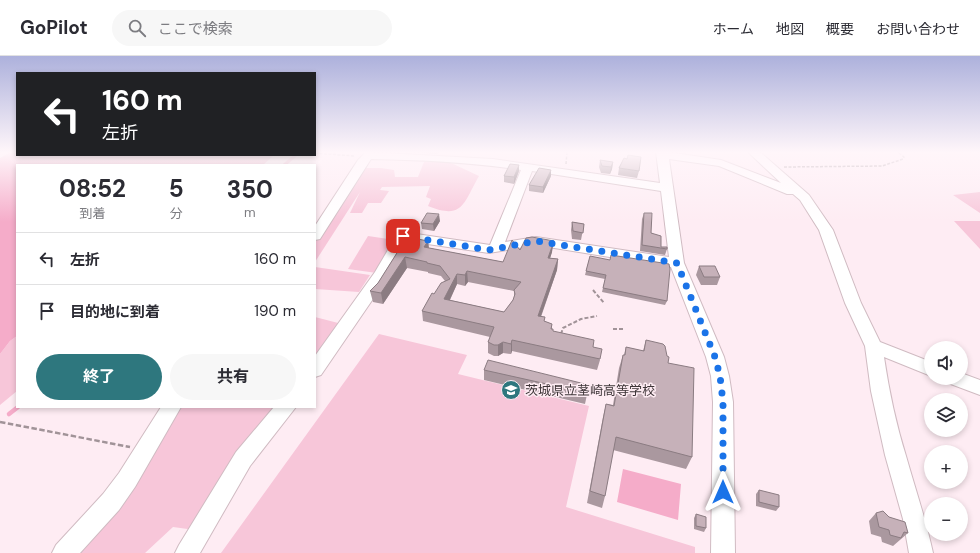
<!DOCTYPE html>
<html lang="ja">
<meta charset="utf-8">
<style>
:root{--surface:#fff;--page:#f7f7f7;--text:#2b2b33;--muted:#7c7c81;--line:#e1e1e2;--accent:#2e777e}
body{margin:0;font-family:"DM Sans","Noto Sans JP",sans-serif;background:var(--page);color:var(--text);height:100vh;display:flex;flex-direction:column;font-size:15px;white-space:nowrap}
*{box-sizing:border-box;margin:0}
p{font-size:13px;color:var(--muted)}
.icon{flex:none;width:22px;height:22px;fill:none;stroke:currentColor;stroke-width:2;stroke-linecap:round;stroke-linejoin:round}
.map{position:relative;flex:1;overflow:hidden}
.drawer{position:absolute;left:16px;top:108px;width:300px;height:244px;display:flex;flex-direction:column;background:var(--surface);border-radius:0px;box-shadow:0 2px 6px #0003}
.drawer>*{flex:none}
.guide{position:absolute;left:16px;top:16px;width:300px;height:84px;border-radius:0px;box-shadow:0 2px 6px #0003;background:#202124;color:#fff;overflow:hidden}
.buttons{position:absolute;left:924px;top:285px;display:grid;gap:8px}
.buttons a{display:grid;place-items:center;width:44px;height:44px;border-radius:50%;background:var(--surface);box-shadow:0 2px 6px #0003;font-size:20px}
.pin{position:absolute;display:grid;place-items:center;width:34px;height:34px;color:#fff;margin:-17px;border-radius:8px;box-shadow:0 2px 6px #0006}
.me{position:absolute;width:44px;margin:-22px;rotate:0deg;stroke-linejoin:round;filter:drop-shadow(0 0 3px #0008)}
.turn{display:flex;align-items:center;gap:14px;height:84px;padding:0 20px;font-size:18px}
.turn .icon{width:52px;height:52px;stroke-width:2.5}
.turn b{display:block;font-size:28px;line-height:34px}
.eta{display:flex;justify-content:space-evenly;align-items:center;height:68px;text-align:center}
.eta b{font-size:24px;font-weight:700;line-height:28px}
.primary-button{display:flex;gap:8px;margin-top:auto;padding:8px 20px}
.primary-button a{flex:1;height:46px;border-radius:24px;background:var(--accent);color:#fff;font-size:16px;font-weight:700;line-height:46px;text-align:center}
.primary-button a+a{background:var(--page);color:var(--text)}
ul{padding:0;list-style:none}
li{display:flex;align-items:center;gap:12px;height:52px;padding:0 20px;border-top:1px solid var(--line)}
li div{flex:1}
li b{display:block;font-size:15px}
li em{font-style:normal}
header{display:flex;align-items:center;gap:24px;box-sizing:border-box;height:56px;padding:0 20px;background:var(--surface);border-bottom:1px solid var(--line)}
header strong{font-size:19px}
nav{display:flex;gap:22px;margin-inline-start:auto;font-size:14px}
.search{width:280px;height:36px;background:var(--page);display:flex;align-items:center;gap:10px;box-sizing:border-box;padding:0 14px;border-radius:22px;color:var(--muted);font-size:15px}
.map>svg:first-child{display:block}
.green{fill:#f7c6d9}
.water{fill:#f5acc9}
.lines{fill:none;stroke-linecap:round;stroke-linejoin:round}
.stream-far1{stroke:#f5acc9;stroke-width:3}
.stream{stroke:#f5acc9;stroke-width:4.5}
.minor-casing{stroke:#d0bbc2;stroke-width:2}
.path-far2{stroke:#a19398;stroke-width:1.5;stroke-dasharray:3 1.5;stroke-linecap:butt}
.path-far1{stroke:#a19398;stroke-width:2;stroke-dasharray:4 2;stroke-linecap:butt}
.path{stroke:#a19398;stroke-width:2.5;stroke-dasharray:5.5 2.5;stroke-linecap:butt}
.minor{fill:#fff;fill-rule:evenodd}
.wall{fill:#aa989f;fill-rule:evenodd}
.shaded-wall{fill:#8b7c82}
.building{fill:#c6b1b9;stroke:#8b7c82;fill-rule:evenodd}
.route{stroke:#1a73e8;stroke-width:7;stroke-dasharray:0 12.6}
.labels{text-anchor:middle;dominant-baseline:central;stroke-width:3;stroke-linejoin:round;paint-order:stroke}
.poi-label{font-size:13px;fill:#3d3437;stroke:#feecf3;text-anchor:start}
</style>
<header>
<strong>GoPilot</strong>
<div class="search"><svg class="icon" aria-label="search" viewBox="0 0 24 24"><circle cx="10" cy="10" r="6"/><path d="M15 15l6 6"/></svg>ここで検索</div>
<nav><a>ホーム</a><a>地図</a><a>概要</a><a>お問い合わせ</a></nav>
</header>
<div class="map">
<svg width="980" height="497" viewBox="0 0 980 497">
<rect width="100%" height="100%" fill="#feecf3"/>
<path class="green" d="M424,106H449L479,120C463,148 463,164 428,150L431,143L426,141L430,130L382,131L380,134L389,135L381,147H368L362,157H350L360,136L315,206V185L326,170L362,112H381L394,114L395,121H418Z
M980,136V157L953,139Z
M954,165H980V193Z
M368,180L395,184L377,217L348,213Z
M315,211L370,219L359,236L315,233Z
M315,261L342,268L315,302Z
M379,278L467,299L458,318L589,350L566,451L695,491V497H221Z
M17,280V335L0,349V298L10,285Z
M176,351H276L195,474L173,471L145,497H74Z"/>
<path class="water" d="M11,96H17V99H274L263,109H17V280L10,285L0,298V102Z
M623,413L681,428L678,464L617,446Z"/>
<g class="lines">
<path class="stream-far1" d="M284,109L296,99"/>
<path class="stream" d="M9,358L18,351"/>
<defs>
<path id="minor" d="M366,96L493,103L660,127L656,96H668L721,104L781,127L748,96H760L809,139L833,174L861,247L880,286L931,306V320L884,301C889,335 896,368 906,400C915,432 926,464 933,497H909L903,463L885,399L871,335L865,290L845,247L819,174L800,144L793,138H787L719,110L669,103L684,207L724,301L729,320L733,346L735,497H711L713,346L711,320L706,301L671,211L536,189L489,197L407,185L390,218L321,319L315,321V300L375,216L398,177L403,176L490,189L521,114C471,106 421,104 371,103L320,183L315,184V170L358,104ZM532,115L661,135L669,201L536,181L505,186Z
M961,317L980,324V339L948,327L945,322H961Z
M161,351H181L135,431L119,454L80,497H52L56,489L103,438L119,417Z
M274,351H296L250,410L200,497H175L179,489L236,396Z"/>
</defs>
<use href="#minor" class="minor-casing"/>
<path class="path-far2" d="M315,97L355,100
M566,108L567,96
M784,111L882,110L903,103L904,101L898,96"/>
<path class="path-far1" d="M593,234L604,247
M613,273H624
M561,278L563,272L581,263L597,260"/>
<path class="path" d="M0,366L130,391"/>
<use href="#minor" class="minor"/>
</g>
<path class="wall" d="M414,96H439L437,98Z
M600,104L613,106L612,113L610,118L601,117L599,111Z
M619,112L639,115L637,122L618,119Z
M519,115L514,128L504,126V120Z
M551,120L543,137L529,135V129Z
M644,157L651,177L661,191L667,193L665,199L640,195L642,163Z
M440,165L434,175L422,173L421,167Z
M572,166L584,168L581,184L572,183L571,174Z
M407,181L428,185L429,192L503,206L520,194L552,196L550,202L558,203L557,214L541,261L544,265L552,268V273L553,275L593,291L600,304L597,314L512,295L511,298L503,297L498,300H494L488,297V286L490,281L423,265L422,255L434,238L445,225L441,220L428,217V216L407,212L383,248L373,246L370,235L378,227ZM468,226L514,235V241L513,244L504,256L450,244L457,228L465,230Z
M590,200L667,245L665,249L602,236L605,223L585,219Z
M699,210L720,221L717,229H701L696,219Z
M646,284L668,307L692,401L686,413L613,394L605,440L602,452L587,447L603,361L606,348L613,349L619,312L623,299H624L626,291L643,295Z
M484,314L589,329L585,348L484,324Z
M759,434L779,451L776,455L756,450V438Z
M876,457L889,461L908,477L893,490L882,486L881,481L871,478L869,465Z
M696,458L706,472L704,476L694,473V462Z"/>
<path class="shaded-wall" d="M613,106L612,113L610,118L611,111Z
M519,109V115L514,128V121Z
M551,114V120L543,137V131Z
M439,158L440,165L434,175L433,168Z
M428,185L429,195L424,191Z
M554,185L552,196L547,212L548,202Z
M405,201L407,212L383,248L381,237Z
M558,203L557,214L537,271L538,260Z
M467,215L468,226L465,230V219Z
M457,218V228L445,254L444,243Z
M512,284V295L511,298V288Z
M503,286V297L498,300V289Z"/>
<path class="building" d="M628,99L641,101L639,115L619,112L624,102L627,103Z
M600,104L613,106L611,111L602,110Z
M510,108L519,109L514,121L504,120Z
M539,112L551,114L543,131L529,129Z
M427,157L439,158L433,168L421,167Z
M644,157H652L651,177L661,180V191H667V193L642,189Z
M572,166L584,168L583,177L573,175Z
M407,181L428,185L424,191L503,206L512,184L520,194L526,182L532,181L554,185L548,202L558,203L538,260L545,261L544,265L552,268L551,273H553V275L594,284L593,291L602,293L600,303L512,284L511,288L503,286L498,289H494L488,286L494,271L422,255L432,237L434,238L441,227L450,223L440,210L427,207V206L405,201L381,237L370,235L378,227ZM467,215L521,226L514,234L515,238L513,244L504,256L444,243L457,218L465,219Z
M611,199L669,208L670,213L667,245L603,232L606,219L586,215L590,200L610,204Z
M699,210H715L720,221H704Z
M646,284L663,288L665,290L667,300L669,301L668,307L694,312L692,401L616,381L605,440L590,435L606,348L614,350L623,299H625L626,291L644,295Z
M488,304L589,329L587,337L484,314Z
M759,434L779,439V451L759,446Z
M883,455L889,461L905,466L908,477L904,476L901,482L890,479L889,474L879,471L876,457Z
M696,458L706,461V472L696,470Z"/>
<linearGradient id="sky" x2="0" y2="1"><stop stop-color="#adb1dc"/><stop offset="0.58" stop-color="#fff6fa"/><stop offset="1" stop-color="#fff6fa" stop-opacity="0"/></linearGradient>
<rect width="980" height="166" fill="url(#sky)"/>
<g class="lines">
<path class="route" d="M403,180L489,194L536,185L677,207L715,301L720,320L723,346V436"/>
</g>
<defs>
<symbol id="school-disc" viewBox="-11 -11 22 22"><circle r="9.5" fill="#2e777e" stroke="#feecf3"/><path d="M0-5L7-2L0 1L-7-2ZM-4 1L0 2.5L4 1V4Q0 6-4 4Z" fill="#fff"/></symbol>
</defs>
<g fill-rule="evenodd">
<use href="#school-disc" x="500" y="323" width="22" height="22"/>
</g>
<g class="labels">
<g class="poi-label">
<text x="525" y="334">茨城県立茎崎高等学校</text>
</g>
</g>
</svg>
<div class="buttons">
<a><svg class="icon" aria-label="sound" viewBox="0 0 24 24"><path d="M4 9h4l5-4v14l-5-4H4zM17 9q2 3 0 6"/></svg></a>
<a><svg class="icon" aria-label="layers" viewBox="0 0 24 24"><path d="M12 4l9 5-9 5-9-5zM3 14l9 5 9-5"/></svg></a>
<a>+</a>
<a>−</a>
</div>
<div class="pin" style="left:403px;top:180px;background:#d93025"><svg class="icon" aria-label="arrive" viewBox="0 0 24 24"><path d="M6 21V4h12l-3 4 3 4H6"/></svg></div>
<svg class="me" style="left:723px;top:436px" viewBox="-20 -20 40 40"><path d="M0-17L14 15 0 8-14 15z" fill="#1a73e8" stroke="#fff" stroke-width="4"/></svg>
<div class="guide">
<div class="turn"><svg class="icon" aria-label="left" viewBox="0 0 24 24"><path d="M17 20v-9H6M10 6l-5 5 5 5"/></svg><div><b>160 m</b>左折</div></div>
</div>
<section class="drawer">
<div class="eta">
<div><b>08:52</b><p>到着</p></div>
<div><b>5</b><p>分</p></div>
<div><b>350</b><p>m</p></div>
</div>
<ul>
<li><svg class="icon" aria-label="left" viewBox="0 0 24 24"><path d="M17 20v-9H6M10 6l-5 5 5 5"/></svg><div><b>左折</b></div><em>160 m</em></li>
<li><svg class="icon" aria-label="arrive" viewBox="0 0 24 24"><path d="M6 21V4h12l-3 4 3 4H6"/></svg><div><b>目的地に到着</b></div><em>190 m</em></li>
</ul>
<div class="primary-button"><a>終了</a><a>共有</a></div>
</section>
</div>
